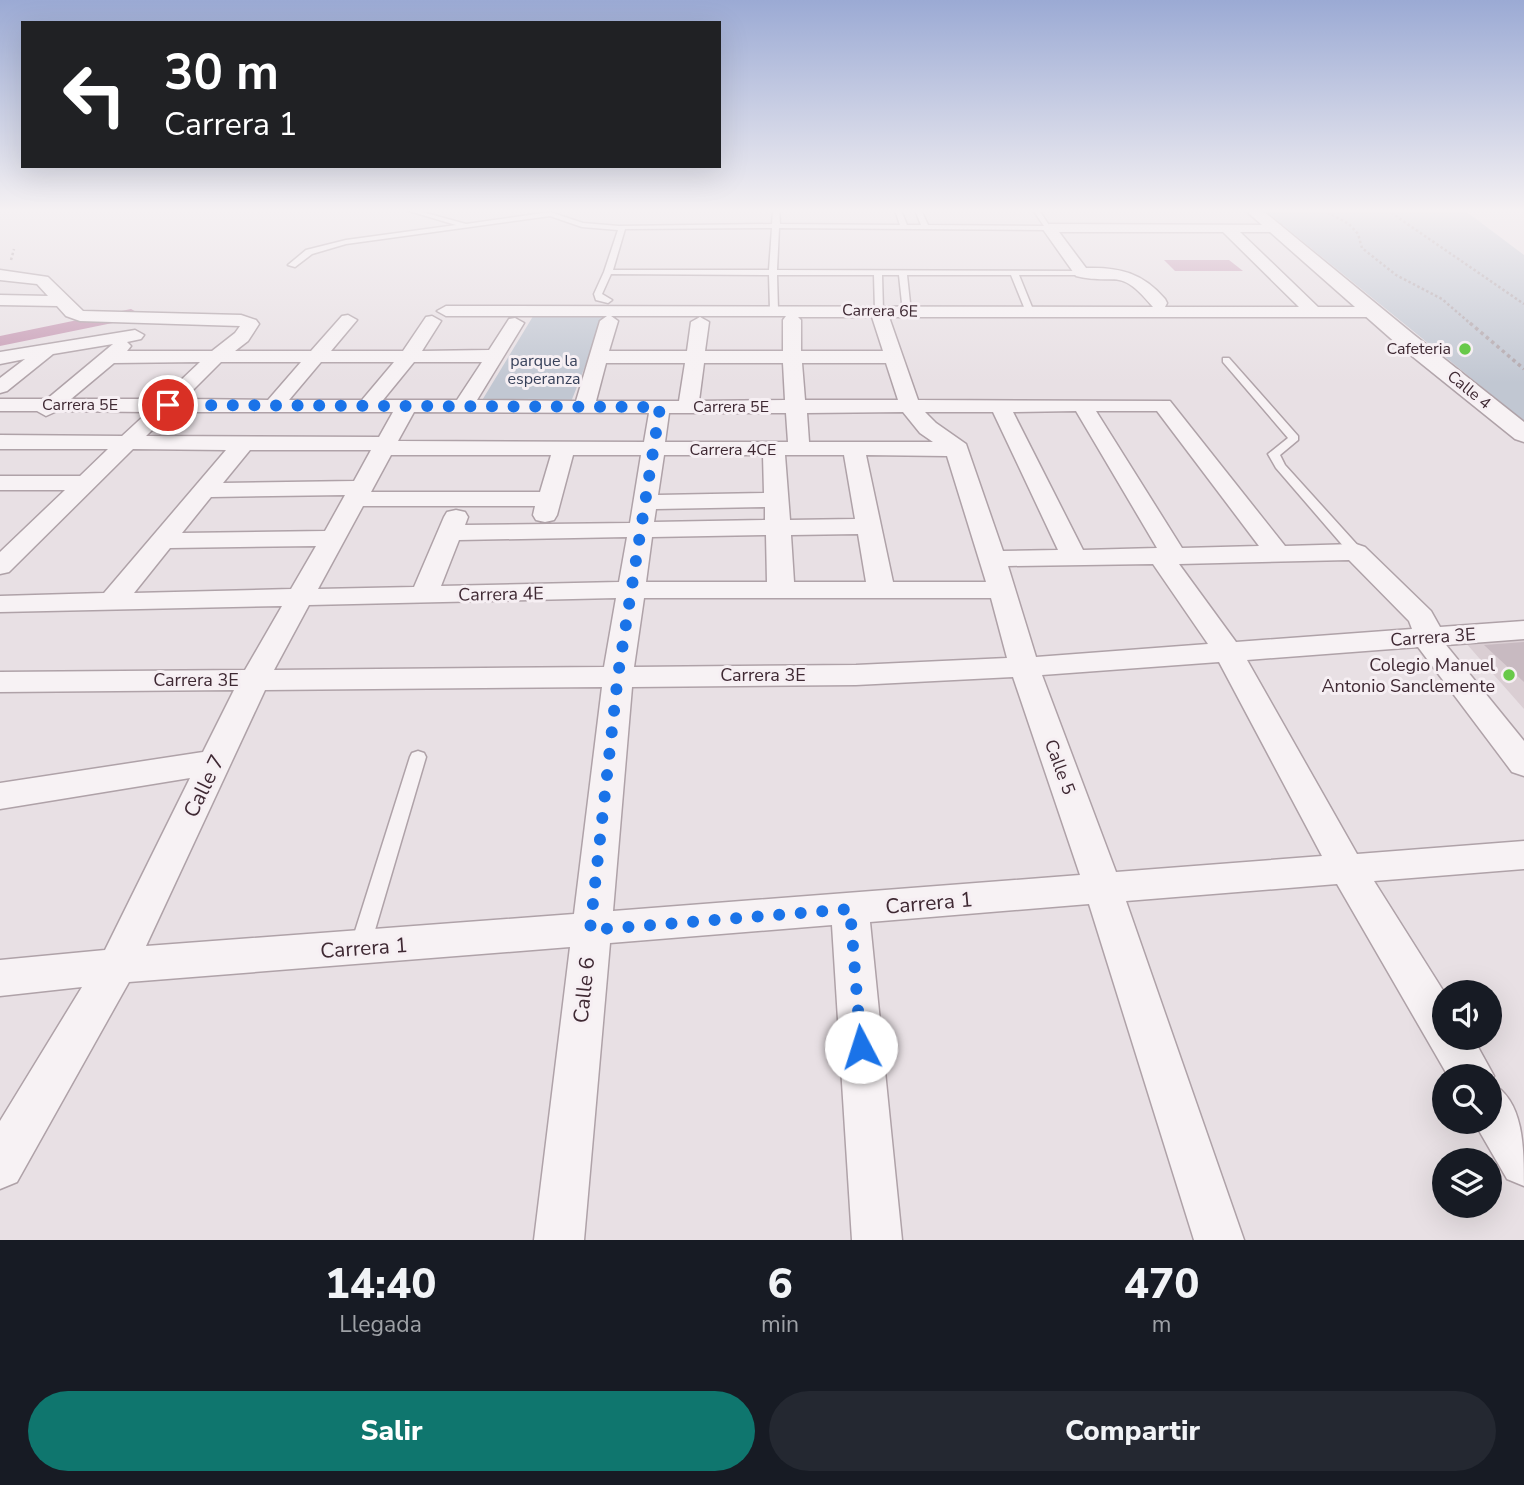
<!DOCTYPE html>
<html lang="es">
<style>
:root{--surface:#171b24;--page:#242831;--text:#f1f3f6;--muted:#9ea1a6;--accent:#0f766e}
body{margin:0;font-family:"Nunito Sans",sans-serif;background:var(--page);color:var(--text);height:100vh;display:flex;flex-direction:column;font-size:26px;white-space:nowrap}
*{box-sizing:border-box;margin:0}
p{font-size:23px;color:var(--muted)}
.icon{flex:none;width:38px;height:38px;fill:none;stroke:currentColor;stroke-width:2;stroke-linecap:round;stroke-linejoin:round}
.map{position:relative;height:1240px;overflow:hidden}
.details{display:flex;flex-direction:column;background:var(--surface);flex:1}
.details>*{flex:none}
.guide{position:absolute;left:21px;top:21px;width:700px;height:147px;border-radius:0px;box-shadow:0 7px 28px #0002;background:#202124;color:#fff;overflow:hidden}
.fabs{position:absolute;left:1432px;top:980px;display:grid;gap:14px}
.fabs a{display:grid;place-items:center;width:70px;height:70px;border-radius:50%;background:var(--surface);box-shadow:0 7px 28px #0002;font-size:35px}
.pin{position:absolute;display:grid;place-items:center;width:60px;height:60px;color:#fff;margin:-30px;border:4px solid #fff;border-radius:50%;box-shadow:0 2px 7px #0007}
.me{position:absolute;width:77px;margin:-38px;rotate:355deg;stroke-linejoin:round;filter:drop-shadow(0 0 5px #0008)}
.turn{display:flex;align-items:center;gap:24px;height:147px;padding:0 28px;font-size:32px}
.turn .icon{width:91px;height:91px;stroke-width:2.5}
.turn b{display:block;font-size:49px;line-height:60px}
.eta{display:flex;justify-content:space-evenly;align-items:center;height:119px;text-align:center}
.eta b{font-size:42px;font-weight:800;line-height:49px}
.button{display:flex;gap:14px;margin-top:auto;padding:14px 28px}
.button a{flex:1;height:80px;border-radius:42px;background:var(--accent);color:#fff;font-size:28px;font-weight:800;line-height:80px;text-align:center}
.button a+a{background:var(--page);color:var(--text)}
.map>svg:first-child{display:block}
.built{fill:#daced3}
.green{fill:#c1c7d2}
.water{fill:#c79cb5}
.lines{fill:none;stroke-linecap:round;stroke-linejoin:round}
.canal{fill:#c79cb5;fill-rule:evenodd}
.building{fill:#c8bac1}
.service-casing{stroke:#afa2a8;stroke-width:3}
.minor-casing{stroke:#afa2a8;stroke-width:3}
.tertiary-casing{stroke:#afa2a8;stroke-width:3}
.path-far1{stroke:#b1a6ab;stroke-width:2.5;stroke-dasharray:2.5 2.5;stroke-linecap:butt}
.path{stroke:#b1a6ab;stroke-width:3.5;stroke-dasharray:3.5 3.5;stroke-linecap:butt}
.service{fill:#f7f2f4;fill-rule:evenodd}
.minor{fill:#f7f2f4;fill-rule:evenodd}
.tertiary{fill:#f7f2f4;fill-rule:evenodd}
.route{stroke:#1a73e8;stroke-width:12;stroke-dasharray:0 21.6}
.poi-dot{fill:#68c949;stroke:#f6eff3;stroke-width:2.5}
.labels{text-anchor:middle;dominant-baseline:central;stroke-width:6;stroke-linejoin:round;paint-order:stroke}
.far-street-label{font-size:16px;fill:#3f2933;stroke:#f6eff3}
.far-poi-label{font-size:16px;fill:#3f2933;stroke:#f6eff3;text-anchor:end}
.far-park-label{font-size:16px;fill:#37415a;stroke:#f6eff3}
.street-label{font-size:18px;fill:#3f2933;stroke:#f6eff3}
.poi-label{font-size:18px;fill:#3f2933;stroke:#f6eff3;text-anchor:end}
.near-street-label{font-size:21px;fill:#3f2933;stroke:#f6eff3}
</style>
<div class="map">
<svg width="1524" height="1240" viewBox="0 0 1524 1240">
<rect width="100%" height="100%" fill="#e8e0e4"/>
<path class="built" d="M1524,638V709L1465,642Z"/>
<path class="green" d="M1264,210H1464L1524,255V421Z
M535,313H606L569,407H478Z"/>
<path class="water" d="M1164,260H1229L1243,271H1175Z"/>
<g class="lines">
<path class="canal" d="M131,309L140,314L137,318L0,346V336Z"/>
</g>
<path class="building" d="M1524,642V682L1484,645Z"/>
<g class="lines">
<defs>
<path id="service" d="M406,210H415L466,224L550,212L583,223L619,226L772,224L773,210H779L780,224L900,225L895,210H901L907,225H921L915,210H921L928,225L1044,226L1033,210H1039L1052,230L779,228L777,270L1082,271L1086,273L1082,275H1019L1034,312L1030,315L1026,312L1011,275H907L910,303L906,306L902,303L899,275H882L883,311L879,314L875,311L874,275H777L778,310L774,313L770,310L769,275L611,274L602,294L612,300L608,303L596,300L594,294L604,272L618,230L582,227L550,216L346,244L312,254L295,267L288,265L306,250L346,240L456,225ZM772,228L769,270H613L625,229Z
M1223,358H1229L1298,436V440L1280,455L1285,465L1361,549L1362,552L1361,555H1351L1276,468L1268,454L1288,438L1223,362Z
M418,751L424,753L426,757L370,947L367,953L360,955L353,953L350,947L410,757L412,753Z"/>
<path id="minor" d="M1049,224L1281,225V231L1276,232H1240L1318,307H1373L1382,312L1373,317H889L918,400L1170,401L1285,546L1356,544L1365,547L1431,611L1440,627L1524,621V639L1446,645L1524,741V776L1512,772L1418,647L1247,660L1357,854L1524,841V869L1374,881L1444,992V1038H1473L1494,1076L1491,1083C1524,1100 1524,1148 1524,1186L1507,1179L1474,1122H1489V1076H1448L1337,884L1126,901L1244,1240H1194L1089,904L870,922L902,1240H852L832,925L610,943L584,1240H534L570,947L129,982L17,1182L0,1189V1121L82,987L0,996V960L105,950L190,778L0,809V783L203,752L234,690L0,692V672L245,670L282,606L0,612V596L104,593L226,450L133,449L9,572L0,574V552L65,490H0V476H80L108,449H0V435L122,436L148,412L57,411L46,416L37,411H0V399H47L113,344L53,354L7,391L0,393V378L25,359L0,364V352L135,330L144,335L141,339L127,342L131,346L127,351H212L235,333L240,326L80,321L66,316L57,306L0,305V295L48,296L37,284L0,280V270L48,277L83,311L241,315L256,320L259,324L248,341L235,351H311L342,316L348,315L357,320L331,351H403L426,317L432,316L441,321L422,351L489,350L509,319L515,318L524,323L477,400L576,401L600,321L607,316H446L437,311L446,306L1153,307C1118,265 1118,286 1076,276L1042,228ZM1059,232H1223L1299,307H1165L1167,303L1165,299C1143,273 1120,267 1086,268ZM611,316H786L783,320V351H705L709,322L700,317L691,322L687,351H609L618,321ZM798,317H872L883,351H801V320ZM200,362L161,399H71L114,363ZM221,362H301L268,400L184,399ZM321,362H394L362,400H289ZM414,362H482L457,400H383ZM606,363H685L679,401H596ZM704,363H783L785,400L699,401ZM802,363H886L898,400H805ZM1076,411L1157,548L1083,550L1013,412ZM1096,411H1157L1259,546L1182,548ZM171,412H393L379,437L146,436ZM414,412L649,413L644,442L398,441ZM903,412L920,433L933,442H809L807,413ZM925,412H993L1058,550L1003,551L966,444L936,423ZM669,413H786L788,442H665ZM250,450H371L354,481L223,483ZM391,455H551L540,492H371ZM573,455H641L630,523L465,525L468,517L465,512L456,510L447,512L444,517L414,587L318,589L363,506H535L533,515L536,520L545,522L554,520L557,515ZM664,455H763L764,493L658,495ZM785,455H844L855,519L790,520ZM866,455L947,456L986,582H893ZM345,495L325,531L182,533L211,497ZM765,507V520L654,522L656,509ZM858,534L866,582H794L791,535ZM766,535L767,582H646L652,537ZM627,537L619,582L441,586L459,540ZM316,546L291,589L134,593L170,548ZM1349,560L1409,621L1412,629L1236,642L1179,564ZM1153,564L1208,644L1036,657L1008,566ZM616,598L604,667L274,670L309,605ZM644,598H991L1007,658L856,665L634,667ZM1219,662L1322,856L1116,872L1042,675ZM1013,677L1080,875L613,911L632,687L856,685ZM602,687L574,914L146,946L265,690Z"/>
<path id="tertiary" d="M1245,210H1262L1413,334L1524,422V442L1515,439L1397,344Z"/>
</defs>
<use href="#service" class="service-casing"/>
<use href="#minor" class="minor-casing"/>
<use href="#tertiary" class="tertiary-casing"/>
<path class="path-far1" d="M1323,210L1349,224L1358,234L1362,248L1396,275L1442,299L1472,325
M1387,210L1524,304
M11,260L14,249"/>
<path class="path" d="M1470,323L1524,369"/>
<use href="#service" class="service"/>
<use href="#minor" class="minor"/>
<use href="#tertiary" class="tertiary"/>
</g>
<linearGradient id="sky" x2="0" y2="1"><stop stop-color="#9baad4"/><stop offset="0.55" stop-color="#f5f1f3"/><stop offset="1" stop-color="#f5f1f3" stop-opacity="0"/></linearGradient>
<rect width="1524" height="383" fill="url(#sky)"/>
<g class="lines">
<path class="route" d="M168,405L660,407L618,675L590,930L850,909L861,1047"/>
</g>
<g class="poi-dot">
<circle cx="1465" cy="349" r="7"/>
<circle cx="1509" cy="675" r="7"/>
</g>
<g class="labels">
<g class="far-street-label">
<text transform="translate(880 311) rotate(1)">Carrera 6E</text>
<text transform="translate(1469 390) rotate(39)">Calle 4</text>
<text x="80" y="405">Carrera 5E</text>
<text x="731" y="407">Carrera 5E</text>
<text x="733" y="450">Carrera 4CE</text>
</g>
<g class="far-poi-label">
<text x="1451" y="349">Cafeteria</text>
</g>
<g class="far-park-label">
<text x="544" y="361">parque la<tspan x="544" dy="18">esperanza</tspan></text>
</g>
<g class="street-label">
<text transform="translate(501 594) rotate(-1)">Carrera 4E</text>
<text transform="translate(1433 637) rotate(-4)">Carrera 3E</text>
<text x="763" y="675">Carrera 3E</text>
<text x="196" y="680">Carrera 3E</text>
<text transform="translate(1060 767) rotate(70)">Calle 5</text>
</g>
<g class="poi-label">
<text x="1495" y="665">Colegio Manuel<tspan x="1495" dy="21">Antonio Sanclemente</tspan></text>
</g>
<g class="near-street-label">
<text transform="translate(204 786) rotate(-64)">Calle 7</text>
<text transform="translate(929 903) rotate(-5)">Carrera 1</text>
<text transform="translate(364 948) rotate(-4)">Carrera 1</text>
<text transform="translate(584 990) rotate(-84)">Calle 6</text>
</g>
</g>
</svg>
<div class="fabs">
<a><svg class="icon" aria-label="sound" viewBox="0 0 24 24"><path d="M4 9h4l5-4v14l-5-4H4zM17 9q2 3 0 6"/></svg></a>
<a><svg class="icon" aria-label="search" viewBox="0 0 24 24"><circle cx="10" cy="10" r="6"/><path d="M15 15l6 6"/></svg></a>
<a><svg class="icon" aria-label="layers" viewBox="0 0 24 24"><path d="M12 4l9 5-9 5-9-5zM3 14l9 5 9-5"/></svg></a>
</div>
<div class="pin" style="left:168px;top:405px;background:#d93025"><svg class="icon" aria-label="arrive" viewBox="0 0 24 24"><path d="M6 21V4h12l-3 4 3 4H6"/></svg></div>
<svg class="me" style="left:861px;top:1047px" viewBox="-20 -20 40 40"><circle r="19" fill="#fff"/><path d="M0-13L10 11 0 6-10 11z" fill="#1a73e8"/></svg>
<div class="guide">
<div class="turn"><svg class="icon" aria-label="left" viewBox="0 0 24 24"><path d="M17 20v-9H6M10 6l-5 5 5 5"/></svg><div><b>30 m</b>Carrera 1</div></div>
</div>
</div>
<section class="details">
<div class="eta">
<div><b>14:40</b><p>Llegada</p></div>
<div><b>6</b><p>min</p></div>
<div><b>470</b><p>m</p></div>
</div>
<div class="button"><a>Salir</a><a>Compartir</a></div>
</section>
